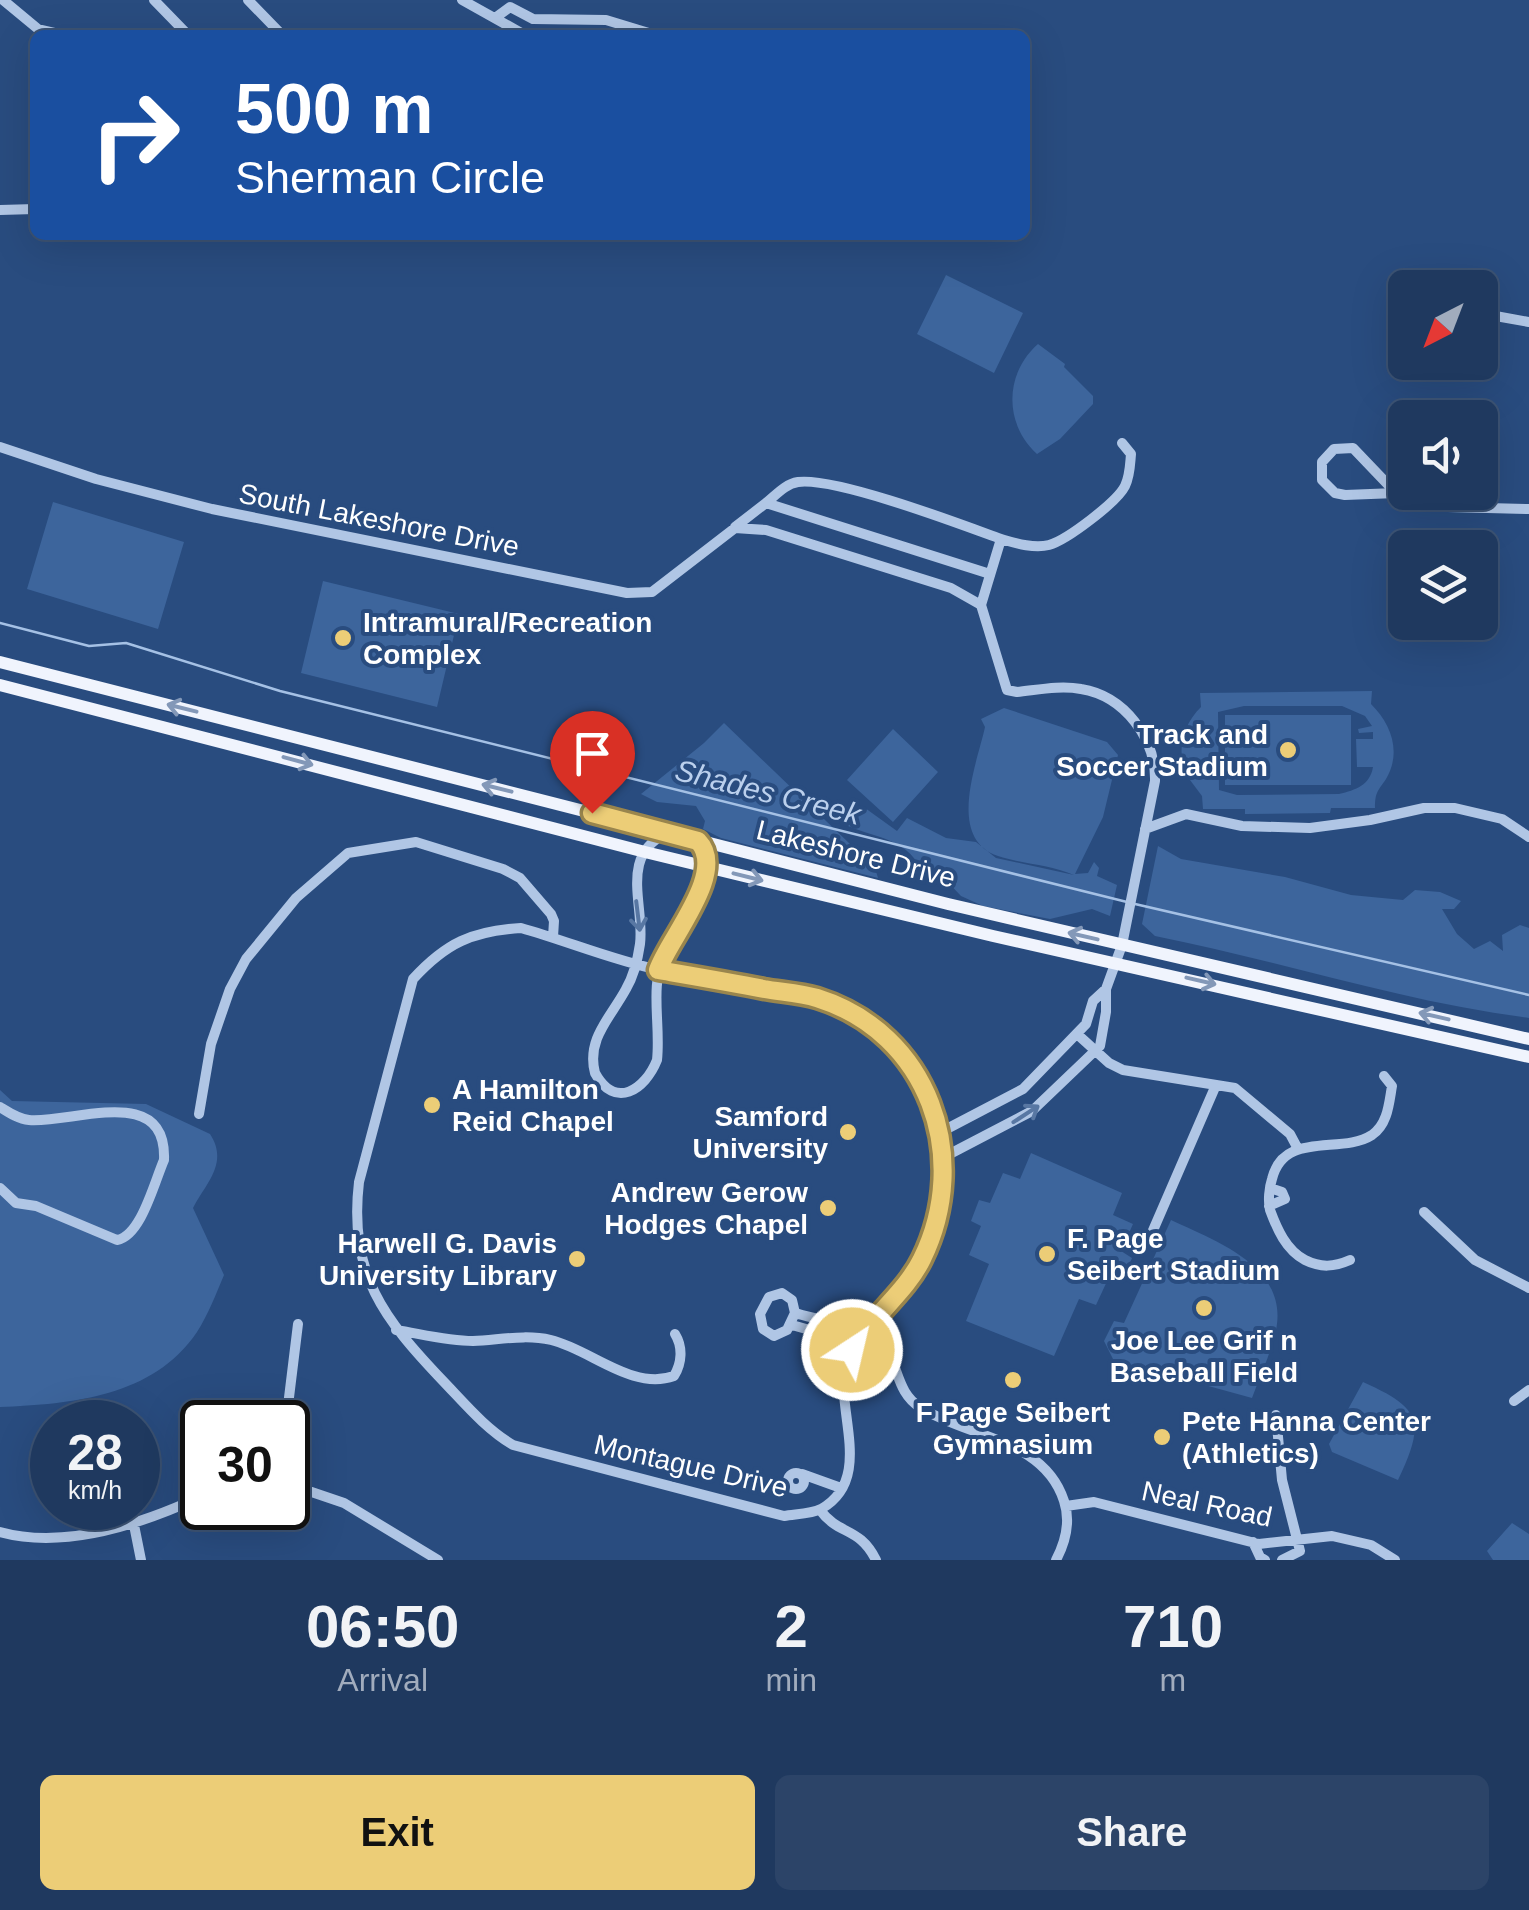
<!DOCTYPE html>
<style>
:root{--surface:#1f395f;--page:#2c4468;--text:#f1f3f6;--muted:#a1acbd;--line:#3c5374;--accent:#eccd77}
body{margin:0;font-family:Arial,sans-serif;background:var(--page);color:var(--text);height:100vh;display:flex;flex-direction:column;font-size:38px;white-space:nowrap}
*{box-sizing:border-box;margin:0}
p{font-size:32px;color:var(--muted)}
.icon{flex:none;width:55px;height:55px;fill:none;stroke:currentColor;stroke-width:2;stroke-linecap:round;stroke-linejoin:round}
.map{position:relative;height:1560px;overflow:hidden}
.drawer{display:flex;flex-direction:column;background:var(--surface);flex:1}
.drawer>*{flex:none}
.hud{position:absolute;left:30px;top:30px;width:1000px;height:210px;border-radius:15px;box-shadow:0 10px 40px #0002,0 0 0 2px var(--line);background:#1a4fa0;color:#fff;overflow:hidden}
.needle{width:65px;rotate:222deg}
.controls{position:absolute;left:1388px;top:270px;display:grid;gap:20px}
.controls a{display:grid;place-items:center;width:110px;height:110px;border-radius:15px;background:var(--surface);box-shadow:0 10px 40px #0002,0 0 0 2px var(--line);font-size:50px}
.speed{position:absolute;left:30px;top:1400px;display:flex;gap:20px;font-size:50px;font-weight:700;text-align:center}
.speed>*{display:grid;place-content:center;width:130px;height:130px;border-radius:50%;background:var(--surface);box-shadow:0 10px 40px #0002,0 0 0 2px var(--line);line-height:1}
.speed small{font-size:25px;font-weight:400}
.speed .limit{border:5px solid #111;border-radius:15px;background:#fff;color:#111}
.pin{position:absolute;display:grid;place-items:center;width:85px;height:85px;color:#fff;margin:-102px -42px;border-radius:50% 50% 50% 0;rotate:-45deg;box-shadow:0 0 10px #0007}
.pin .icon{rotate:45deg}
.me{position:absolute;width:110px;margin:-55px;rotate:35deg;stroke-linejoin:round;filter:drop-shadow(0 0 8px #0008)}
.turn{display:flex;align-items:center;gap:35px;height:210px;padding:0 40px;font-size:45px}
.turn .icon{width:130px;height:130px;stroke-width:2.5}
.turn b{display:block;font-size:70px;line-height:85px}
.eta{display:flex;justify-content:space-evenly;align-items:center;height:170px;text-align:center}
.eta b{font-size:60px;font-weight:800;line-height:70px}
.primary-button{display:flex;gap:20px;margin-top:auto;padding:20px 40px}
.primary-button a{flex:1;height:115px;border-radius:15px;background:var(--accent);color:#111;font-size:40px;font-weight:800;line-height:115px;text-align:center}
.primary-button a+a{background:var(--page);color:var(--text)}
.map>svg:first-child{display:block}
.green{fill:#3d659c;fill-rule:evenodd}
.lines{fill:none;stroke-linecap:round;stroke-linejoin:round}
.stream{stroke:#a5c1e5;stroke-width:2.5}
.minor{stroke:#b0c6e5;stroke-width:10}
.major{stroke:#f0f4fd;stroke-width:12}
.oneway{stroke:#8398b8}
.oneway2{stroke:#5877a3}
.route-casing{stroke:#99854d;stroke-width:25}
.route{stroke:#eccd77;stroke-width:18}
.poi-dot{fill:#eccd77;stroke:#294c7f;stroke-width:4}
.labels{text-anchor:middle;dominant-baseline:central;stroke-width:8;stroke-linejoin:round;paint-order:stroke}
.street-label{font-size:28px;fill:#fff;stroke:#294c7f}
.poi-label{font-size:28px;font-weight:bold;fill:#fff;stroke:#294c7f;text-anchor:start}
.water-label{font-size:30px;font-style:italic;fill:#bbd0ed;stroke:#294c7f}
</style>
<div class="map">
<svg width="1529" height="1560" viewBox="0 0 1529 1560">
<rect width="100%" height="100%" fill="#294c7f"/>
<path class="green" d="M946,275L1023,313L994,373L917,334Z
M1038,344L1065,364L1064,367L1093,396V404L1060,439L1037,454C1004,424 1004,374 1038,344Z
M53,502L184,542L158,629L27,589Z
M323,581L459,614L437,707L301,673Z
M1372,691L1371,704C1391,724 1402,752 1386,779C1378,791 1375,792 1375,808H1331L1330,813L1245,814V809H1203L1202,796L1187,776L1178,777L1177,772L1185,770C1177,747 1183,725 1201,707L1200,693ZM1244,706H1342L1365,716L1372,726L1358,729L1359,733L1373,732V739H1356L1357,767H1373C1370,785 1356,790 1339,794L1237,795L1219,790L1218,712Z
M1004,708L1107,742L1118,755L1103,817L1075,874L1088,873L1094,862L1099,868L1097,876L1117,885L1110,916L1092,909L1050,919L983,906L961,896L942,876L921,869C905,836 871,838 842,823L865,808L897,831L907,818L946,838L976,842L996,858L1074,875C1052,865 1022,864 998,856C946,838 977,764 985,727L981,719Z
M1225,715H1351V785H1225Z
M724,723L875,868L878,878L721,838L703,829L705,821L696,806L657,802L641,794L704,743Z
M893,729L938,772L893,822L847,780Z
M1158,846L1181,859L1285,877L1351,895L1403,900L1415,890L1440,892L1461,901L1454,909H1442L1457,934L1474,949L1490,941L1503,951L1502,935L1520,925L1529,928V1018C1402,1002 1281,961 1155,936L1142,924Z
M0,1090L12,1101L146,1104L210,1134C229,1163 206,1183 193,1208L224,1275C216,1294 208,1315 197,1332C153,1397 72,1404 0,1407Z
M1031,1153L1122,1193L1113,1215L1133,1224L1121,1251L1132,1258L1122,1283L1109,1277L1096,1305L1079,1299L1054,1356L966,1321L989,1264L969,1255L981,1226L971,1221L979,1200L990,1203L1003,1173L1020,1179Z
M1171,1220C1216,1241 1289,1267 1276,1330C1271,1353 1260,1376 1252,1398L1132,1365L1129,1371L1115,1363L1104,1341L1114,1321L1124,1323Z
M1363,1382C1421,1408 1426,1421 1398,1480L1332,1452L1329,1444Z
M1512,1523L1529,1534V1560H1493L1487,1551Z"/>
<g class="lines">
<path class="stream" d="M0,623L89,646L126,643L280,691L1127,902
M1135,904L1529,995"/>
<path class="minor" d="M3,0L38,29L64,35
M154,0L188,35
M248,0L282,35
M462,0L525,35
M495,18L510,7L533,19L606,20L652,34
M0,210L35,209
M1490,315L1529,322
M0,447L96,479L212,509L627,593L652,592L735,528L766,530L951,588L981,605L1007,690L1017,692C1037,690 1060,685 1081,689C1125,696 1156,739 1155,781L1122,945L1106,989V1012L1100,1046L1032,1111L944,1157
M1396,493L1353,448L1334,449L1322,462V480L1335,493L1345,495L1396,493L1448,507L1529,509
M766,503C776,495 785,484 798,482C836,477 960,524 1001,539L981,605
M735,527L766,503L990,574
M1001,539C1015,543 1034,549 1049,545C1067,540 1117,502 1125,486C1130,476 1130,465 1131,454L1122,443
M1145,829L1186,814L1242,826L1310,828L1370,820L1424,808H1455L1502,819L1529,837
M668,833C618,854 645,906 640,944C638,958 633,977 626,989C611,1017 586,1039 595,1073C615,1110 645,1090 657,1060C661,1024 649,987 665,952C677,925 727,871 698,841
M521,928C567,941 612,960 659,970C768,994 877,983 930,1102C943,1133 949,1174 941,1207C935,1232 923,1262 907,1282C885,1309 853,1331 845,1367C836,1412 874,1479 821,1509C811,1514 795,1514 784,1516L513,1445C486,1429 466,1405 444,1382C384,1319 348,1274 359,1182L413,979C446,943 472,931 521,928Z
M1077,1034L1109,1063L1123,1070L1235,1088L1290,1134L1298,1149
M0,1107C8,1112 18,1119 29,1120C72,1124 167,1082 164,1160C154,1183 141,1236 117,1240L36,1206L16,1203L0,1188
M199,1114L211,1044L230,989L246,959L296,898L348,853L416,842L503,869L520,878L551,914L554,921L553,937
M939,1133L1023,1089L1086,1024L1093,1001L1106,989
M1269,1206L1285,1199L1282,1192L1270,1188
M1424,1212L1475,1260L1529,1288
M1151,1235L1216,1085
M1350,1260C1334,1267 1321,1268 1305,1260C1286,1250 1277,1229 1270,1210C1268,1201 1269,1188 1272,1179C1284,1130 1341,1155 1372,1135C1388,1124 1389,1103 1392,1086L1384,1076
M782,1293L792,1300L795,1313L787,1330L774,1336L763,1329L760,1314L769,1297Z
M795,1313C818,1320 875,1329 887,1350C899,1370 898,1394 921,1408C970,1438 1044,1439 1064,1501C1071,1522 1066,1541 1056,1560
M792,1325L866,1346L890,1362
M396,1330C421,1334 448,1341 473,1341C499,1340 525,1334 551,1340C590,1349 632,1391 674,1376C682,1363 683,1347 675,1334
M1514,1401L1529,1390
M1276,1415L1282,1480L1300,1551L1282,1560
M286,1422L298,1324
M788 1481a8 8 0 1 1 16 0a8 8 0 1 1-16 0Z
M802,1474L841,1488
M288,1484L344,1503L438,1560
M1066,1506L1094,1502L1259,1544L1332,1536L1371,1545L1395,1560
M820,1510C839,1536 859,1526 876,1560
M134,1525L141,1560
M0,1532C65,1550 144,1523 202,1496
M1253,1542L1260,1557L1265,1560"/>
<path class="major" d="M0,662L948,904L1529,1039
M0,685L645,852L993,936L1529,1057"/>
</g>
<defs><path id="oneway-shaft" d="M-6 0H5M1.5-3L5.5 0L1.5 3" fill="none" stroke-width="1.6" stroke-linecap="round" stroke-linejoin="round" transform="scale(2.5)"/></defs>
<g class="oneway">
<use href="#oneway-shaft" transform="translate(182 708) rotate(-166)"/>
<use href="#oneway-shaft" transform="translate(298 761) rotate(15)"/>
<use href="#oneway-shaft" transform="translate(497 788) rotate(-166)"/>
<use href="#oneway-shaft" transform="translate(748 877) rotate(14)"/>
<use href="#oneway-shaft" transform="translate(1083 936) rotate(-167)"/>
<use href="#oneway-shaft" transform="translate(1201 981) rotate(13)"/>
<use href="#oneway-shaft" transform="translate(1434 1016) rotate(-167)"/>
</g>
<g class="oneway2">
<use href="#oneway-shaft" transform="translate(638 916) rotate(83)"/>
<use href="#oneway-shaft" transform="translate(1026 1114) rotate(-33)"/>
</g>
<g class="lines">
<defs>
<path id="route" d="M592,813L698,841C728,872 669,938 658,970C693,976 729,982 764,989C781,992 800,993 817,998C929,1033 972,1157 922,1259C906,1292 872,1316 852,1350"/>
</defs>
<use href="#route" class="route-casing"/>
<use href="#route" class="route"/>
</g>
<g class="poi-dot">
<circle cx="343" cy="638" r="10"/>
<circle cx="1288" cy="750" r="10"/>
<circle cx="432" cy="1105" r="10"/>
<circle cx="848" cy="1132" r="10"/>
<circle cx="828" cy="1208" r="10"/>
<circle cx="1047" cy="1254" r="10"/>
<circle cx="577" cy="1259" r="10"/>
<circle cx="1204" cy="1308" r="10"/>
<circle cx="1013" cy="1380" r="10"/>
<circle cx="1162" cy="1437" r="10"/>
</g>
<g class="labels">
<g class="street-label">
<text transform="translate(379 520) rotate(11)">South Lakeshore Drive</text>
<text transform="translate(856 854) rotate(14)">Lakeshore Drive</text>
<text transform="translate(691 1466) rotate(13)">Montague Drive</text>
<text transform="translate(1207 1504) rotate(12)">Neal Road</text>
</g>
<g class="poi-label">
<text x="363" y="622">Intramural/Recreation<tspan x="363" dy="32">Complex</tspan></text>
<text x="1268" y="734" text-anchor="end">Track and<tspan x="1268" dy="32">Soccer Stadium</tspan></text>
<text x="452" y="1089">A Hamilton<tspan x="452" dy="32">Reid Chapel</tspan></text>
<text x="828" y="1116" text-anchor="end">Samford<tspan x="828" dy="32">University</tspan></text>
<text x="808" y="1192" text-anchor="end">Andrew Gerow<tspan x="808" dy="32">Hodges Chapel</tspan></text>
<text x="1067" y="1238">F. Page<tspan x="1067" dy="32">Seibert Stadium</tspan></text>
<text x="557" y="1243" text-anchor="end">Harwell G. Davis<tspan x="557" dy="32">University Library</tspan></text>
<text x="1204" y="1340" text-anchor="middle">Joe Lee Grif n<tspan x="1204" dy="32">Baseball Field</tspan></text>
<text x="1013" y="1412" text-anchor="middle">F Page Seibert<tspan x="1013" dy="32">Gymnasium</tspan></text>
<text x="1182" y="1421">Pete Hanna Center<tspan x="1182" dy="32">(Athletics)</tspan></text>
</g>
<g class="water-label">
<text transform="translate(768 792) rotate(14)">Shades Creek</text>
</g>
</g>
</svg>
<div class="controls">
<a><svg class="needle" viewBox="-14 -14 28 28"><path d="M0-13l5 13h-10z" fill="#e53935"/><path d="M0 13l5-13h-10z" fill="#a1acbd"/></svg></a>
<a><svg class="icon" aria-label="sound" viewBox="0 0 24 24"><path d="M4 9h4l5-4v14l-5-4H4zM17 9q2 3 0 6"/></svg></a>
<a><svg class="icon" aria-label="layers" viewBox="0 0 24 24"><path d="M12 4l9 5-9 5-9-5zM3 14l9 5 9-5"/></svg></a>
</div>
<div class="speed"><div>28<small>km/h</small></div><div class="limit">30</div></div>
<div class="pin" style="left:592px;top:813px;background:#d93025"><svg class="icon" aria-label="arrive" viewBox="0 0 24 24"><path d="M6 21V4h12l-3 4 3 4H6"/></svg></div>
<svg class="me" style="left:852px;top:1350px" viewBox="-20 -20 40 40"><circle r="17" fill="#eccd77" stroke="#fff" stroke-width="3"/><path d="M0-11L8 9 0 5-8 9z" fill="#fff"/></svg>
<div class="hud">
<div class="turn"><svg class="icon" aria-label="right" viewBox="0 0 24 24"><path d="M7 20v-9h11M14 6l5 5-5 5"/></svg><div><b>500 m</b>Sherman Circle</div></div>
</div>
</div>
<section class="drawer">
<div class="eta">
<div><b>06:50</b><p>Arrival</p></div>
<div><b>2</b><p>min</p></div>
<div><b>710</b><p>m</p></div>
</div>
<div class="primary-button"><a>Exit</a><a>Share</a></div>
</section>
